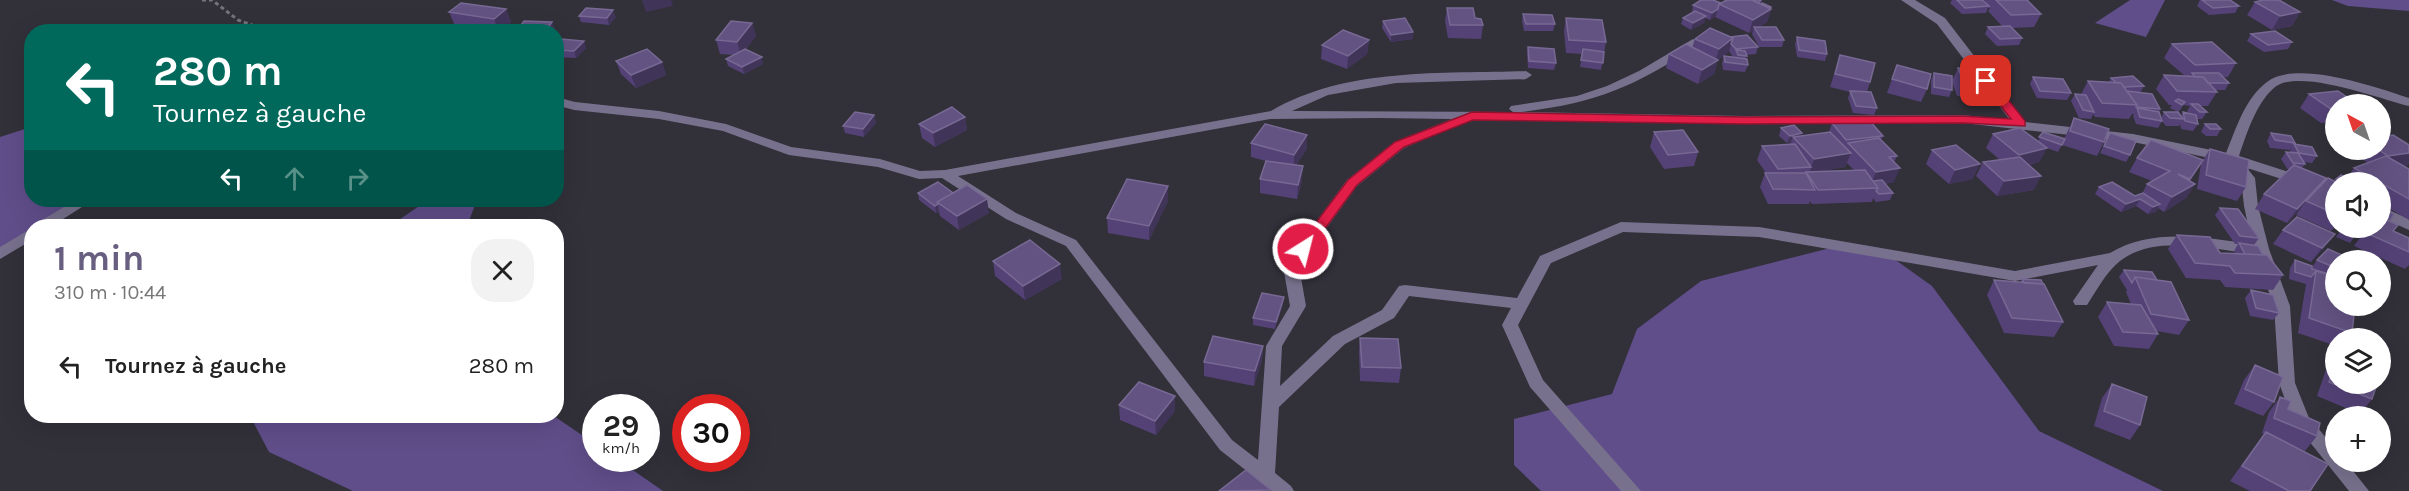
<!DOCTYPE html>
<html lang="fr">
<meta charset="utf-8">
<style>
:root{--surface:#fff;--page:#f2f2f2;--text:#222;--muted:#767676;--accent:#685f80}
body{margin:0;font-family:Karla,sans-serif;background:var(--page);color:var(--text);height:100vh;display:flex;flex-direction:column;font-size:22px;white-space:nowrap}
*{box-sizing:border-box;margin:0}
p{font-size:20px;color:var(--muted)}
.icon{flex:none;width:33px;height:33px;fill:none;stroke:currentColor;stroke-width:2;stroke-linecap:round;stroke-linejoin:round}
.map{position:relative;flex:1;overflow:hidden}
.side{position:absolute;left:24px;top:219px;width:540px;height:204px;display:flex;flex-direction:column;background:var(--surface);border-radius:24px;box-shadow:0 6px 24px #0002}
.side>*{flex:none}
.guide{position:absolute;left:24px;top:24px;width:540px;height:183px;border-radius:24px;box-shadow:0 6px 24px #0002;background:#00695c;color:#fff;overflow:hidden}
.needle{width:39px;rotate:320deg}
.fabs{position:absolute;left:2325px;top:94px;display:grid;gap:12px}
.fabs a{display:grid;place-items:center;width:66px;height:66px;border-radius:50%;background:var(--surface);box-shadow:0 6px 24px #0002;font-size:30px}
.speed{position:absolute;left:582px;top:394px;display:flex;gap:12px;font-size:30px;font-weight:700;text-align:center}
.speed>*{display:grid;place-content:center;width:78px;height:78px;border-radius:50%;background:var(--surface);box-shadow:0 6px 24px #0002;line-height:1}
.speed small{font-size:15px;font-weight:400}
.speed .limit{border:9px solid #d22;background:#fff;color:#111}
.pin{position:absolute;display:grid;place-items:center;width:51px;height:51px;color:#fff;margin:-26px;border-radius:12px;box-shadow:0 3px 9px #0006}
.me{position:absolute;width:66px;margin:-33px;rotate:36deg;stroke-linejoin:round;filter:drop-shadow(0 0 4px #0008)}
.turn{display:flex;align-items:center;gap:21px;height:126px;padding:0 30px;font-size:27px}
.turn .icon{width:78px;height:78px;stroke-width:2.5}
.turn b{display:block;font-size:42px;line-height:51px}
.lanes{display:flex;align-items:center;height:57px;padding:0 30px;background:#0003;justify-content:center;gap:30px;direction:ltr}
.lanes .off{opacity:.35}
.round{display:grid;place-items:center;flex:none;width:63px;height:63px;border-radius:24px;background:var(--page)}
.overview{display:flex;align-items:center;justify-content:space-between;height:102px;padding:0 30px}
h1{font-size:36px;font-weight:700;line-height:45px;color:var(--accent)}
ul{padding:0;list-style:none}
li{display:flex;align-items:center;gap:18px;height:90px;padding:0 30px}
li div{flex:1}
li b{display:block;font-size:22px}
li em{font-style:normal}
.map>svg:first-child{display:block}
.forest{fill:#604e8a}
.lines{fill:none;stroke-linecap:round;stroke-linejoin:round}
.path{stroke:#75737b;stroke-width:3;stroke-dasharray:4 3;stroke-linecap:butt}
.minor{fill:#78718d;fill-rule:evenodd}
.wall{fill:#544277;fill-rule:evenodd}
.shaded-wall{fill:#403459}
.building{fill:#635383;stroke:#776993;stroke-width:1.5}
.route{fill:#e11d48;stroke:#92132f;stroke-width:1.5}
</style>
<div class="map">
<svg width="2409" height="491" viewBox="0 0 2409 491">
<rect width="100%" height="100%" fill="#323039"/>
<path class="forest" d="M2130,0H2165L2146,37L2095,23Z
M2332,0H2409V11L2348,6Z
M31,127L32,200H86L42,226H32L31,233L0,254V137Z
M428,200H477L467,226H390Z
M1834,247L1890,256L1932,286L2039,431L2163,491H1541L1514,465V419L1612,394L1637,329L1701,281Z
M250,416H554L595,444L596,459H617L663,491H353L269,452Z"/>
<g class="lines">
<path class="path" d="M202,0H212L238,20L263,29L262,32"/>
<path class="minor" d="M1901,0H1915L1945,18L2025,122L2133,134L2226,153C2236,129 2245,98 2267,82C2296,59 2376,87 2409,98V106C2380,99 2300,68 2275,87C2256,103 2247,133 2239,156L2336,187V196L2247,168L2255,178L2258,206L2269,249L2290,306L2295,383L2309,418L2336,449V462H2346L2369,491H2349L2293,421L2279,383L2274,306L2255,254C2214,250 2156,233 2120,261C2106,272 2097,290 2087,305H2075L2073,301L2098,265L2015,281L1759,237L1623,232L1551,263L1518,325L1543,380L1641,491H1621L1530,387L1502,325L1511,308L1409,296L1394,318L1345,344L1279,407L1275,473L1291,486L1294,491H1272L1220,450L1066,246L1006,219L942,178L919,179L878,167L789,155L723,131L659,119L574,110L556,105V97L575,102L659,111L726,124L791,147L880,159L920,171L945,170L1271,111C1346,67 1442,74 1526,71L1532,75L1526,79L1396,83L1328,95L1292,111L1513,112L1509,109L1511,106L1577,96L1607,86L1639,71L1693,39L1699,43L1697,46C1633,87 1597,103 1521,112L1745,116L1963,115L2010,120L1937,24ZM1378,118L1452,119L1394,142L1347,180L1283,266L1290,306L1266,346L1258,460L1232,440L1076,240L1016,213L958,176L1270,119ZM1470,120L1745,124L1963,123L2133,142L2229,162L2241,179L2244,206L2252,244C2205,238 2153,227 2110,253L2015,271L1759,227L1621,222L1540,256L1517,298L1405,285L1399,286L1382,310L1333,336L1280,386L1282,346L1306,306L1299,266L1357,186L1404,148Z
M76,200H93L52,226H35L37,223Z
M2380,206L2409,219V230L2380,217Z
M32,228V240L0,259V247Z"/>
</g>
<path class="wall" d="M1727,0H1762L1760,4L1771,9L1767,22L1759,27L1784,40L1782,47H1759L1752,34L1753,31L1749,33L1715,17L1716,16L1710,20L1705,18L1704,23L1691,30L1681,24L1683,18L1692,12L1693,5L1721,3Z
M1952,0H2027L2041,14L2034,27L2012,28L2022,38L2019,45L1997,46L1985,34L1988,27L2002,26L1988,11L1990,8H1988L1986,13L1962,14L1950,3Z
M2200,0H2230L2239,6L2235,13L2209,15L2197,6Z
M2255,2L2300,12L2292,26L2272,30L2247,15Z
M1447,8L1475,18L1483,25L1481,39L1448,38L1445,21Z
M506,9L511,22L500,32L455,26L449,12Z
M1523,14L1555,24L1553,31H1524L1522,21Z
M579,16L616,17L609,25L581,22Z
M1566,18L1606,42L1601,70L1580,67L1582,54L1566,53L1564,31Z
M1383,21L1413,39L1391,42L1382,28Z
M752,23L756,36L746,49L763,64L744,74L728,66L726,59L734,55L720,54L716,40Z
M2251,34L2292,42L2288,49L2264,52L2247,41Z
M1730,37L1758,47L1756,54L1746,55V58L1748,65L1745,72L1723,70L1722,63L1724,56L1733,57L1729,51L1718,60L1714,74L1698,84L1666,68L1669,54L1692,48L1695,39Z
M1797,37L1827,54L1825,61L1797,57L1795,44Z
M1369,40L1367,54L1347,69L1321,59L1322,45Z
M556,43L586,48L576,58L556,57Z
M2172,44L2236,63L2228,77H2223L2229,83L2225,90H2215L2217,92L2208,106H2200L2207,112L2202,119H2197L2198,124L2193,131L2181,129L2180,124L2179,126H2166L2162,121L2158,128L2136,124L2133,116L2134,114H2132L2129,119L2095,117L2093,114L2091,119L2079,118L2071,101L2075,94H2081L2088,81L2109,82L2111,78L2144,86L2140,93L2160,109L2159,112L2161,118L2164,112L2181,116L2183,112L2190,114L2187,111L2190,106L2183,105L2181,109L2178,112L2170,108L2172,105H2169L2156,89L2164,75L2185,76L2164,58Z
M1528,47L1556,63L1554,70L1528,68L1527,54Z
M1840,55L1870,82L1867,92L1877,108L1874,115L1853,113L1848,98L1850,92L1830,87Z
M616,61L662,62L666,75L636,88L621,74Z
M1897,65L1927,89L1921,102L1887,93Z
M1958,68L1999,87L1993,100L1957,96L1952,81Z
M1934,73L1952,90L1949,97L1931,94V80Z
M2033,77L2071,93L2067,100L2037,98L2030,84Z
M2309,94L2336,105V122L2321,123L2300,108Z
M874,115L876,123L864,137L845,133L843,126Z
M965,117L967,130L935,147L922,138L919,124Z
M2074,118L2104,142L2097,156L2062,145L2063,143L2058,152L2047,148L2039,162L2029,165L2034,190L1997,196L1976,176L1983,162L2000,160L1986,148L1993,134L2038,141L2043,132L2064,139Z
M1832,123L1883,136L1881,140L1897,156L1894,162V182L1885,184L1893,193L1890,200L1876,202L1873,198L1872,202L1812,204L1810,201L1809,204H1768L1760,187L1765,173H1766L1757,160L1762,146L1790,144L1791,142L1787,143L1779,136L1781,128L1801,136L1829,132ZM1847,163L1854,170L1821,171L1845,167Z
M2205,124L2221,129L2217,136H2206L2201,132Z
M1654,132L1698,152L1694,166L1664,169L1650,147Z
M2110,133L2130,155L2126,162L2100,153Z
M2271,133L2295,143L2290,150L2270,148L2267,141Z
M1307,135V149L1296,165L1302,181L1297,199L1260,193V179L1266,161L1251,157V143Z
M2294,144L2317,156L2312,163L2304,162L2305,164L2302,168L2320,186L2334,181L2336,179L2346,177L2342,183H2336V226L2331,231L2296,215L2301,208L2287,223L2255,209L2264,194L2288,170L2281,159L2286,152H2290V151Z
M2409,145V163L2407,166H2404L2409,169V220L2380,203V183L2344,182L2354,168L2368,163L2354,153L2356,150H2380Z
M2210,149L2246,187L2237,201L2197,189L2201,164L2190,181L2195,184L2186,198L2164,212L2158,208L2156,212L2148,214L2136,206L2121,212L2095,194L2099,187L2135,196L2142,194L2147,184L2152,181L2129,172L2137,158L2203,160Z
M1932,150L1973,179L1949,184L1926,164Z
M1168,186V201L1149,240L1108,233L1107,218Z
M918,193H953L989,213L959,230L940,216L939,212L936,213L919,200Z
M2220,208L2259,238L2254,245L2283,275L2273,290L2225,287L2220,280L2186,278L2168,249L2177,235L2220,253H2235L2234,251L2238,244H2235L2215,215Z
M2390,221L2394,231L2409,238V265L2405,269L2354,246L2364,232Z
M2343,228H2361L2350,243L2336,237Z
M2283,230L2324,248L2311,262L2273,244Z
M2344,256L2340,261H2336V306L2352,333L2348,339H2336V346L2298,333L2306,284L2289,279L2290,268L2295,260L2312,267L2317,260Z
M993,261L1062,279L1025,300L995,276Z
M2124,270L2157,280L2189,320L2179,335L2157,331L2158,334L2149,349L2114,346L2098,317L2107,302L2131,304L2126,292L2127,290L2119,277Z
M2022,279L2063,322L2054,337L2004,333L1987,295L1994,280L2020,282Z
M2251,290L2279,313L2273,320L2250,316L2245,298Z
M1283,304L1275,329L1253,325V318Z
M1360,338L1401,368L1399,383L1360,381L1359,352Z
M1263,346L1262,360L1254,386L1204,376V362Z
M2336,356V384L2372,399L2360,414L2317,396L2327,366Z
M2255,365L2274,402L2263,416L2234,404L2244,380Z
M2112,384L2140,425L2130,440L2094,426L2102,398Z
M2280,397L2288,409L2317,436L2305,451L2295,447L2310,491H2250L2230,481L2264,434L2262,433L2269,412Z
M1119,405L1175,411L1156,435L1120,420Z"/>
<path class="shaded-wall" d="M642,0H671L673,6L646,12Z
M1771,7L1767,22L1755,29L1754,27L1753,31L1749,33L1753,20Z
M506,9L511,22L499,32L494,19Z
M1718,9L1716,16L1710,20L1712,13Z
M613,10L616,17L609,25L607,18Z
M2300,12L2292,26L2272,30L2280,16Z
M1706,16L1704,23L1691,30L1693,23Z
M552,22L556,32H545Z
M752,23L756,36L741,55L737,42Z
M379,26L382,32H376Z
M1413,32V39L1391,42V35Z
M1733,38L1729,52L1717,61L1718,60L1714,74L1698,84L1702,70L1715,62L1719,49Z
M1369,40L1367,54L1347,69L1348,56Z
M584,41L586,48L576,58L574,51Z
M762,57L763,64L744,74L742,67Z
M662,62L666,75L636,88L631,75Z
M874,115L876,123L864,137L863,129Z
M965,117L967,130L935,147L933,133Z
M1802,133L1800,140L1793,137L1791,142L1787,143L1790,136Z
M1307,135V149L1294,169V155Z
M2047,148L2039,162L2012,169L2019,155Z
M1851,153L1845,167L1809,174L1814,159Z
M2409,153V163L2407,166L2377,170L2388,156Z
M2203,160L2183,191L2195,184L2186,198L2164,212L2172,197L2183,191Z
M1980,164L1973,179L1949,184L1955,170Z
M1303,166L1302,181L1297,199L1298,185Z
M1900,168L1894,182L1872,186L1871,184L1876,172Z
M2041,176L2034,190L1997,196L2004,181Z
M2326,178L2316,193L2306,201L2301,208L2287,223L2297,209Z
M1168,186V201L1149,240V226Z
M987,199L989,213L959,230L957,216Z
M2140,199L2136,206L2121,212L2126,204Z
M938,204L939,212L936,213L935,206Z
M2160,204L2156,212L2148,214L2153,207Z
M2335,234L2324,248L2311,262L2322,248Z
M1060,264L1062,279L1025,300L1023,286Z
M1284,297L1283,304L1275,329L1276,322Z
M1263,346L1262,360L1254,386L1255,371Z
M1175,396V411L1156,435L1155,421Z"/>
<path class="building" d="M1701,0H1713L1721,3L1719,4L1718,9L1712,13L1693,5Z
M1727,0H1752L1771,9L1753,20L1719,4Z
M1752,0H1761L1758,3Z
M1957,0H1982L1989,6L1965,8Z
M1996,0H2027L2041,14L2011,15Z
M2202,0H2230L2239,6L2213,8Z
M2263,0H2279L2300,12L2280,16L2255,2Z
M461,3L506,9L494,19L449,12Z
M1762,3L1771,7L1770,8L1761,4Z
M586,8L613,10L607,18L579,16Z
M1447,8H1473L1475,18L1481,19L1483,25H1450Z
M1695,11L1706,16L1693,23L1683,18Z
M1523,14L1552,15L1555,24H1526Z
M1405,18L1413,32L1391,35L1383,21Z
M1566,18L1602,20L1606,42L1569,40Z
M524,21L552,22L545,32H516Z
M731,21L752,23L737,42L716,40Z
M379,26L376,32H341L342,29Z
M2010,26L2022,38L2000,39L1988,27Z
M1754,27H1776L1784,40H1762Z
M1710,28L1733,38L1719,49L1695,39Z
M1343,30L1369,40L1348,56L1322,45Z
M2275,31L2292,42L2268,45L2251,34Z
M1747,35L1758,47L1736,49L1731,44L1733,38L1730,37Z
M1797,37L1825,41L1827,54L1799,50Z
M561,39L584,41L574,51L556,50V43Z
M2212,42L2236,63L2195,65L2172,44Z
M1686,44L1718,60L1702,70L1669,54Z
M1528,47L1554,49L1556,63L1529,61Z
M647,49L662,62L631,75L616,61Z
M745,49L762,57L742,67L726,59Z
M1583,49L1604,52L1603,63L1581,60Z
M1736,50L1745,51L1747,56L1738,55Z
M1840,55L1875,63L1870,82L1835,74Z
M1724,56L1747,59L1748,65L1725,62Z
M1897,65L1931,74L1927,89L1892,79Z
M1958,68L1994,72L1999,87L1964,83Z
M1934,73L1952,76V90L1934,87Z
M2192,73H2219L2229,83H2208L2203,77H2195Z
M2164,75L2203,77L2217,92L2177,91Z
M2133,76L2144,86L2124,87L2121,83H2117L2111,78Z
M2033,77L2063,79L2071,93L2040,91Z
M2088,81L2121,83L2137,105L2102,103Z
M1850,91L1871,92L1877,108L1856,106Z
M2127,91L2152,94L2160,109L2136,107L2137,105Z
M2338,91L2359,105H2336V109H2331L2309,94Z
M2075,94L2086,95L2094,112L2083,110Z
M2178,99L2185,102L2182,105L2175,101Z
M2191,104H2198L2207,112H2200Z
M952,107L965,117L933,133L919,124Z
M2137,108L2159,112L2162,121L2140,117Z
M855,112L874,115L863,129L843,126Z
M2164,112H2178L2183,119L2170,118Z
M2183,112L2196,115L2198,124L2185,121Z
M2074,118L2109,129L2104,142L2070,131Z
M1868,119L1883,136L1846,140L1832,123Z
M1265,124L1307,135L1294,155L1251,143Z
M2205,124H2216L2221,129H2210Z
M1794,125L1802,133L1790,136L1781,128Z
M2020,128L2047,148L2019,155L1993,134Z
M1683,130L1698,152L1668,155L1654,132Z
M1830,132L1851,153L1814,159L1793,137Z
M2043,132L2065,139L2062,145L2039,137Z
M2110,133L2136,141L2130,155L2104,146Z
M2271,133L2291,136L2295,143L2275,140Z
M2393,135L2409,145V153L2388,156L2379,150H2380V137Z
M1879,138L1897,156L1889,157L1900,168L1876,172L1848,143Z
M2151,140L2203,160L2190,179L2178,174L2195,184L2172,197L2147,184L2170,171L2137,158Z
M1795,144L1811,167L1778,169L1762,146Z
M2294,144L2312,147L2317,156L2299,153Z
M1956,145L1980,164L1955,170L1932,150Z
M2210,149L2249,160L2246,187L2206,175Z
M2286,152L2298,153L2305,164L2293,163Z
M2386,156L2409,169V199L2354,168Z
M2020,157L2041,176L2004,181L1983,162Z
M1266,161L1303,166L1298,185L1260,179Z
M2294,165L2326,178L2297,209L2264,194Z
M1865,170L1878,188L1818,190L1806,172Z
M1765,173H1806L1815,190L1773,189Z
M2341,175L2346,177L2341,181L2336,179Z
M2328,178L2338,183H2336V214L2306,201Z
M1127,179L1168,186L1149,226L1107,218Z
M1882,180L1893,193L1879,194L1876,191L1878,188L1873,181Z
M938,182L953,193L937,202L938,204L935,206L918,193Z
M2112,182L2135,196L2143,193L2160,204L2153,207L2140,199L2126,204L2099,187Z
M967,185L987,199L957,216L937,202Z
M2220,208L2238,209L2259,238L2240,236Z
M2380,208L2394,214L2390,221L2380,217Z
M2297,217L2335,234L2322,248L2283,230Z
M2380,217L2398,225L2393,231L2409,238V252L2364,232L2368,228H2380Z
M2343,228H2361L2355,235L2341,230Z
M2177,235L2210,237L2220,253L2267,255L2283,275L2235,273L2230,266L2195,263Z
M1030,240L1060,264L1023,286L993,261Z
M2239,243L2258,246L2263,255L2245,254Z
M2328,249L2344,256L2339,261H2336V268L2317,260Z
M2295,260L2312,266V269L2336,276V277L2316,271L2311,277L2295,272Z
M2124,270L2152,272L2157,280L2135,277L2132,283Z
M2316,271L2336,277V306H2355L2352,333L2309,318Z
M2135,277L2171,282L2189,320L2151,314Z
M2022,279L2041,280L2043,284L2024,283Z
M1994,280L2044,284L2063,322L2012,318Z
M2251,290L2273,295L2279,313L2256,308Z
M1262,293L1284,297L1276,322L1253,318Z
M2107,302L2141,305L2158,334L2123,332Z
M1213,336L1263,346L1255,371L1204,362Z
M1360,338L1398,339L1401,368L1362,367Z
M2336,362V384H2377L2372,399L2329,382Z
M2255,365L2283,377L2274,402L2245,389Z
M1139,382L1175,396L1155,421L1119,405Z
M2112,384L2147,397L2140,425L2104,411Z
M2280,397L2291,401L2288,409L2320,423L2317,436L2274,418Z
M2266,432L2328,464L2310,491H2289L2242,466Z
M1246,470L1271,490L1219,491Z"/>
<path class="route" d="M1986,77L1991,78L2025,121V126L1963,123L1745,124L1473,120L1404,147L1357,185L1308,252H1298L1296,249L1348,180L1395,142L1472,112L1745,117L1963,116L2011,119L1981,81Z"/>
</svg>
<div class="fabs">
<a><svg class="needle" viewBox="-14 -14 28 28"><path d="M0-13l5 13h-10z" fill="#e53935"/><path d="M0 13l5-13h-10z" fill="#767676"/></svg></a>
<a><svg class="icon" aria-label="sound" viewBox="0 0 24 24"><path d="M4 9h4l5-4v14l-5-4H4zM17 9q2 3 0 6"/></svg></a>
<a><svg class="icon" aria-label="search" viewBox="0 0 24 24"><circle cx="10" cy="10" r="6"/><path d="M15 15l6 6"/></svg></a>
<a><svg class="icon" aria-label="layers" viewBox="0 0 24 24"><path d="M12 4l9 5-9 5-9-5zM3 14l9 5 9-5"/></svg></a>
<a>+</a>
</div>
<div class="speed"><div>29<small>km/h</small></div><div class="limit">30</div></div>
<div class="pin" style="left:1986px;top:81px;background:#d93025"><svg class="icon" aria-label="arrive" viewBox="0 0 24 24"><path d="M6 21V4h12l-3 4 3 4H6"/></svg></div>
<svg class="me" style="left:1303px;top:249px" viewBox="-20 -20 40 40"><circle r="17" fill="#e11d48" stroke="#fff" stroke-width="3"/><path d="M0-11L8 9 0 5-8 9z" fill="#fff"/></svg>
<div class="guide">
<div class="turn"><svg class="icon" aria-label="left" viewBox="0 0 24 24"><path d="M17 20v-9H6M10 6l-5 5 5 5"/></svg><div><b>280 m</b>Tournez à gauche</div></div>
<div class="lanes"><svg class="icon" aria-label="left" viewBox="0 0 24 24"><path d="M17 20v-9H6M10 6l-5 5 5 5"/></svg><svg class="icon off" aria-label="ahead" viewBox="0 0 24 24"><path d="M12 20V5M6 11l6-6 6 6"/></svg><svg class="icon off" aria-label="right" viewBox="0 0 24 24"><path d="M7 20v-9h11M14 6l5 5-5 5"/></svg></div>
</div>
<section class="side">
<div class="overview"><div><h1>1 min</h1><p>310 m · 10:44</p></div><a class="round"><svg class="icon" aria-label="close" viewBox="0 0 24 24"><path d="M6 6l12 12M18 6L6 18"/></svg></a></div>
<ul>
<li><svg class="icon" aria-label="left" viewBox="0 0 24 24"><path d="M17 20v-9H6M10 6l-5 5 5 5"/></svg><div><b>Tournez à gauche</b></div><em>280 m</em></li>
</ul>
</section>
</div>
